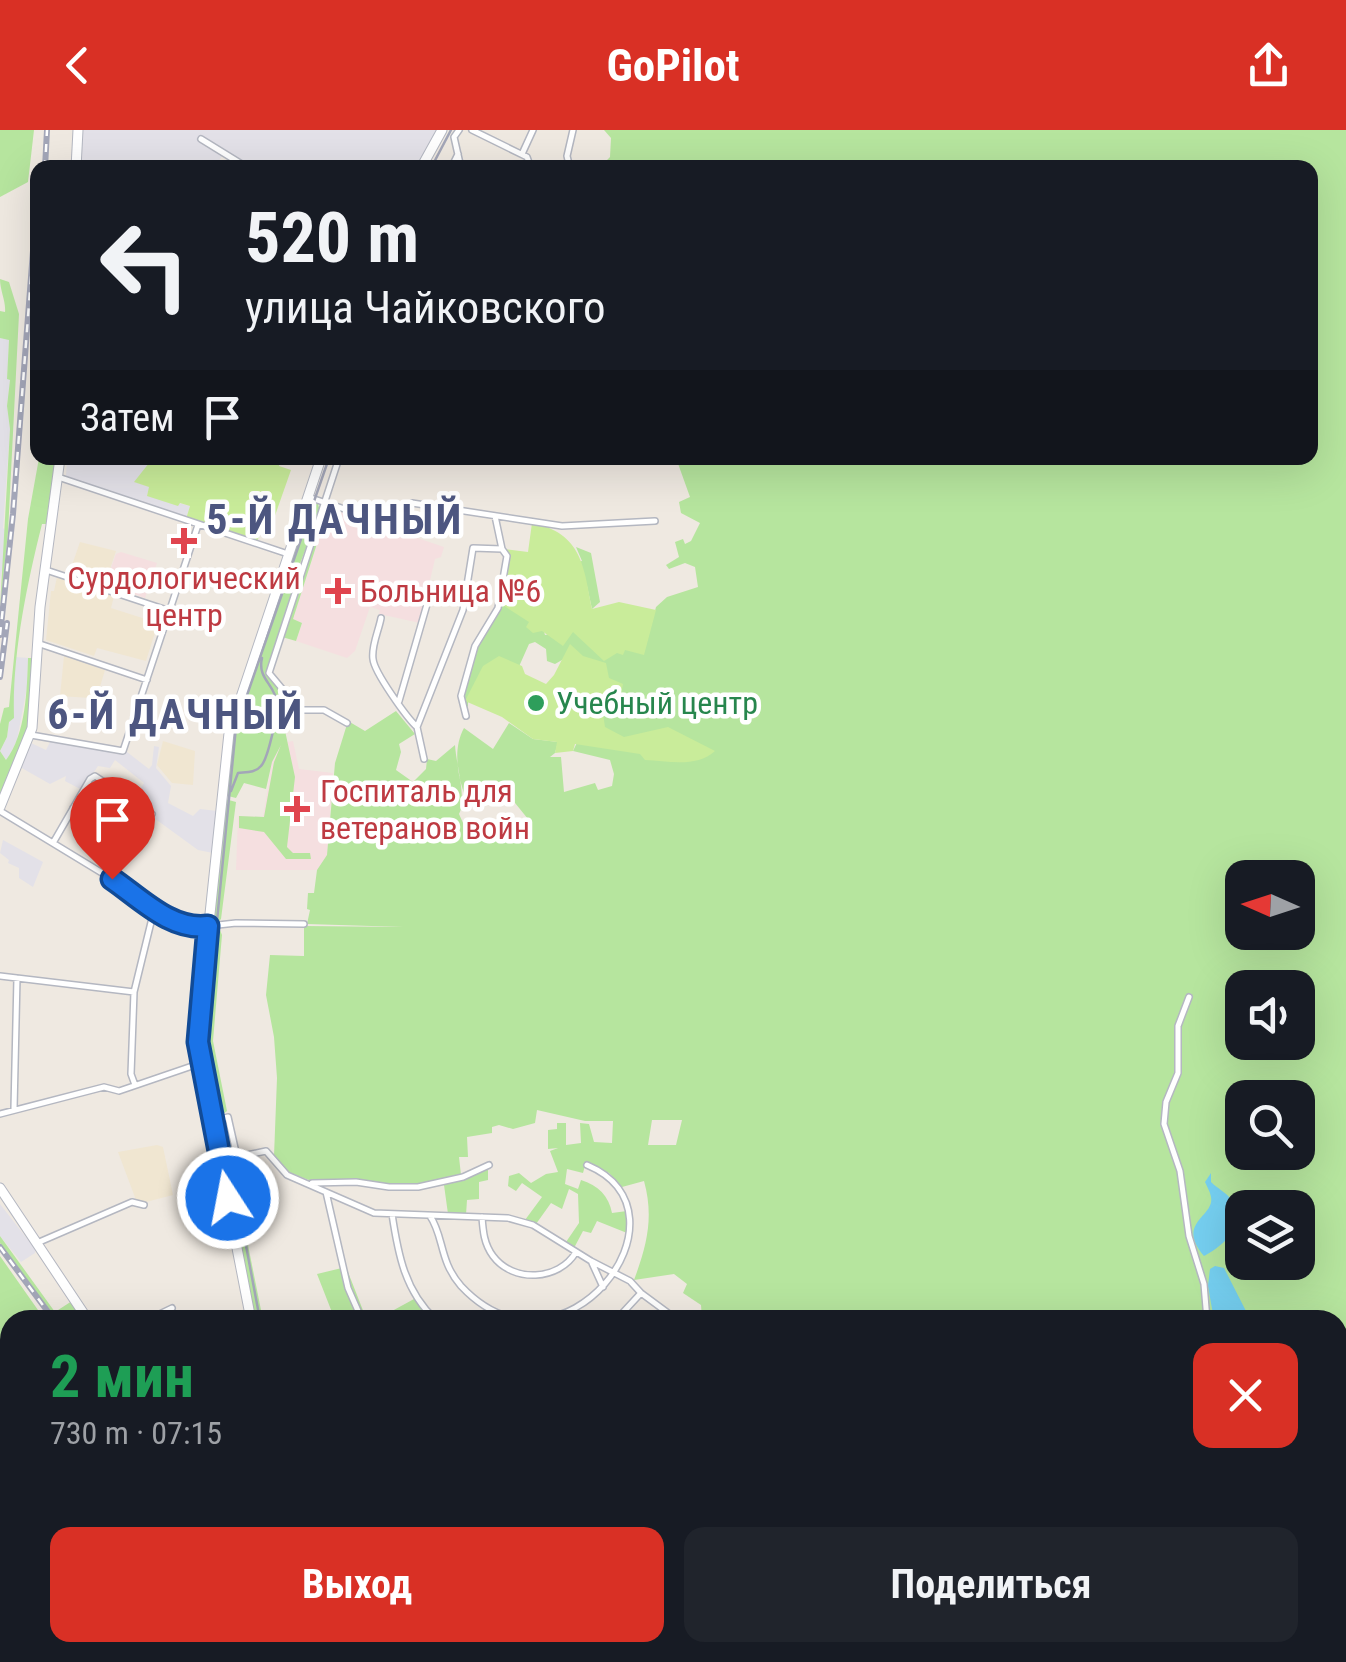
<!DOCTYPE html>
<html lang="ru">
<meta charset="utf-8">
<style>
:root{--surface:#171b24;--page:#20242c;--text:#f1f3f6;--muted:#9ea1a6;--accent:#d93025}
body{margin:0;font-family:"Roboto Condensed",sans-serif;background:var(--page);color:var(--text);height:100vh;display:flex;flex-direction:column;font-size:38px;white-space:nowrap}
*{box-sizing:border-box;margin:0}
p{font-size:32px;color:var(--muted)}
.icon{flex:none;width:55px;height:55px;fill:none;stroke:currentColor;stroke-width:2;stroke-linecap:round;stroke-linejoin:round}
.map{position:relative;flex:1;overflow:hidden}
.sheet{position:absolute;left:0px;top:1180px;width:1348px;height:352px;display:flex;flex-direction:column;background:var(--surface);border-radius:30px 30px 0 0;box-shadow:0 10px 40px #0002}
.sheet>*{flex:none}
.top-card{position:absolute;left:30px;top:30px;width:1288px;height:305px;border-radius:20px;box-shadow:0 10px 40px #0002;background:#171b24;color:var(--text);overflow:hidden}
.needle{width:65px;rotate:273deg}
.buttons{position:absolute;left:1225px;top:730px;display:grid;gap:20px}
.buttons a{display:grid;place-items:center;width:90px;height:90px;border-radius:20px;background:var(--surface);box-shadow:0 10px 40px #0002;font-size:50px}
.pin{position:absolute;display:grid;place-items:center;width:85px;height:85px;color:#fff;margin:-102px -42px;border-radius:50% 50% 50% 0;rotate:-45deg;box-shadow:0 0 10px #0007}
.pin .icon{rotate:45deg}
.me{position:absolute;width:110px;margin:-55px;rotate:349deg;stroke-linejoin:round;filter:drop-shadow(0 0 8px #0008)}
.turn{display:flex;align-items:center;gap:35px;height:210px;padding:0 50px;font-size:45px}
.turn .icon{width:130px;height:130px;stroke-width:2.5}
.turn b{display:block;font-size:70px;line-height:85px}
.then{display:flex;align-items:center;height:95px;padding:0 50px;background:#0003;gap:20px;font-size:38px}
.round{display:grid;place-items:center;flex:none;width:105px;height:105px;border-radius:20px;background:var(--page)}
.headline{display:flex;align-items:center;justify-content:space-between;height:170px;padding:0 50px}
h1{font-size:60px;font-weight:700;line-height:75px;color:#1e9e55}
.cta{display:flex;gap:20px;margin-top:auto;padding:20px 50px}
.cta a{flex:1;height:115px;border-radius:20px;background:var(--accent);color:#fff;font-size:40px;font-weight:700;line-height:115px;text-align:center}
.cta a+a{background:var(--page);color:var(--text)}
header{display:flex;justify-content:space-between;align-items:center;height:130px;padding:0 50px;background:var(--accent);color:#fff;font-size:45px;font-weight:700}
.map>svg:first-child{display:block}
.industrial{fill:#e3e1e8}
.education{fill:#f0e6d1}
.medical{fill:#f5dfe0}
.green{fill:#b6e59e;fill-rule:evenodd}
.pitch{fill:#c9ec9a}
.water{fill:#75cff0}
.lines{fill:none;stroke-linecap:round;stroke-linejoin:round}
.street-casing{stroke:#b4b7c1;stroke-width:8}
.secondary-casing{stroke:#b4b7c1;stroke-width:11}
.street{stroke:#fff;stroke-width:5}
.secondary{stroke:#fff;stroke-width:9}
.tram{stroke:#a3a6b8;stroke-width:2.5}
.rail-casing{stroke:#a3a6b8;stroke-width:6}
.rail{stroke:#fff;stroke-width:2.5;stroke-dasharray:8;stroke-linecap:butt}
.route-casing{stroke:#114b97;stroke-width:25}
.route{stroke:#1a73e8;stroke-width:18}
.health-dot{fill:#e0444e;stroke:#fff;stroke-width:4}
.leisure-dot{fill:#2e9e5b;stroke:#fff;stroke-width:4}
.labels{text-anchor:middle;dominant-baseline:central;stroke-width:9;stroke-linejoin:round;paint-order:stroke}
.health-label{font-size:32px;fill:#be3a42;stroke:#fff;text-anchor:start}
.leisure-label{font-size:32px;fill:#27864d;stroke:#fff;text-anchor:start}
.district-label{font-size:42px;font-weight:bold;letter-spacing:2.5px;fill:#4d5680;stroke:#fff}
</style>
<header><svg class="icon" aria-label="back" viewBox="0 0 24 24"><path d="M15 5l-7 7 7 7"/></svg>GoPilot<svg class="icon" aria-label="share" viewBox="0 0 24 24"><path d="M12 15V3M7 8l5-5 5 5M5 13v7h14v-7"/></svg></header>
<div class="map">
<svg width="1346" height="1532" viewBox="0 0 1346 1532">
<rect width="100%" height="100%" fill="#efe9e1"/>
<path class="industrial" d="M81,0H441L420,37H251L201,12L222,26L215,37L79,38Z
M0,208L9,209L7,249H10L7,276L10,299L3,398L6,401V420L0,450Z
M67,328H153L135,352L150,357L147,365L190,376L186,389L66,347Z
M16,527L28,528L27,557L17,610L7,631L0,621L7,607L9,591L14,587L12,578Z
M51,610L117,624L127,622L149,639L152,635L154,616L159,617L156,638L171,656L168,673L193,686L200,679L217,681L213,723L198,720L132,672L144,653L115,630L110,638L98,636L82,660L65,651L66,646L50,654L20,637L31,613L46,620Z
M3,710L43,732L33,757L19,748V738L8,733L9,730L0,723Z
M0,1074L35,1119V1123L21,1132L0,1106Z
M0,1493L10,1494V1522L132,1523L130,1532H0Z"/>
<path class="education" d="M80,412L116,421L105,454L70,441Z
M57,447L114,466L111,478L158,493L146,531L97,518L94,526L46,510L51,461H54Z
M64,526L105,540L99,560L90,568L60,566Z
M163,611L195,621L193,655L172,653L157,635Z
M157,1015L163,1017L173,1065L146,1072L136,1070L118,1022Z"/>
<path class="medical" d="M329,378L444,417L441,427L435,429L420,493L379,484L380,480L370,477L355,521L347,528L296,511L302,493L293,489Z
M121,422L157,433L145,468L105,454L116,424Z
M293,611L299,639L333,643L327,726L317,740H236L238,686L263,687L272,632L281,613Z"/>
<path class="green" d="M0,0H34L28,52L0,67Z
M604,0H1346V1336H1338V1190H702L701,1175L683,1163L687,1154L674,1144L634,1150C647,1115 654,1087 644,1051L622,1057L609,1043L586,1032L583,1043L567,1039L565,1054L578,1059L581,1050C598,1055 609,1066 612,1083L627,1081V1103L597,1091L591,1103L583,1101L574,1118L566,1112L579,1093L578,1064L569,1059L562,1079L551,1073L536,1094L525,1090L542,1067L522,1053L516,1061L508,1056L509,1046L519,1043L531,1053L546,1044L558,1042L550,1021L558,1018L548,1019V1000L557,999V993H566V1015L581,1013L580,993L589,994L594,1012L612,1013L613,991H585L537,980L535,993L513,999L499,995L492,997V1003L467,1007L468,1027H459L461,1045L407,1057L314,1052L288,1042L274,1026L277,948L274,907L266,865L270,825L304,826V796L403,797L307,794L310,780L307,779L308,763H314L317,740L327,725L335,633L348,591L365,601L396,581L415,604L399,614L401,622L396,640L413,652L426,639L427,629L436,631L455,615C456,634 467,669 459,684L472,713L516,698L528,689L499,653L465,666C457,644 453,618 464,598L493,619L509,593L533,609L558,612L555,623L550,627H561L564,662L595,653L598,660L612,656L614,644L610,630L573,621L598,569L619,573L605,550L569,526L555,534L547,531L546,519L535,512L529,514L517,541L468,572V577L463,573V567L477,515L499,478L507,444L582,431L576,417L591,423L600,472L592,479L587,456L543,498L545,505L572,500L595,521L646,515L656,477L667,467L698,457L695,437L685,433L669,439L666,435L679,427L675,412L683,409L685,414L691,411L700,393L681,383L679,372L690,367L676,328H1310V38L600,37L610,27L611,8ZM1242,748H1298V802H1242ZM1242,858H1298V912H1242ZM1242,968H1298V1022H1242ZM682,990L676,1015H648L652,990ZM1242,1078H1298V1132H1242Z
M0,149L9,152L19,184L8,402L0,478L10,299L7,276L10,250L7,249L9,210L0,208V181L5,182C6,171 0,161 0,149Z
M39,328H57L49,394H42C26,458 12,526 14,588L9,592L7,607L0,621L6,630C26,604 27,560 28,528H33L28,598L0,670V594L4,578L9,577L28,389Z
M312,372L318,374L320,381L298,439L290,435L289,430L307,376Z
M329,376L293,489L302,493L296,511L282,507L324,378Z
M287,440L294,442L297,448L268,545L289,572L284,596L295,647L287,717L293,723H310L311,729H286L264,702L239,698V686L264,687L274,632L281,615L272,632L266,659L244,653L236,668L224,665L231,604Z
M225,669L236,672L221,789L218,792L212,791Z
M211,798L220,800L222,805L213,911L227,981L218,988L200,914Z
M222,992L229,998L249,1092L245,1100L263,1190H253L216,997Z
M488,1038V1050L479,1052V1069L467,1070L466,1085L448,1084L444,1055Z
M0,1106L55,1182L72,1171L83,1190H57L0,1113Z
M0,1126L45,1190H10V1407H0Z
M346,1137L366,1188L392,1181L414,1169L432,1190H335L317,1144Z
M0,1414H10V1488L0,1487Z
M1346,1516V1532H1233L1231,1523H1313L1315,1530Z
M490,1523H609L590,1532H500Z
M785,1523V1522L870,1523L864,1532H784Z"/>
<path class="pitch" d="M153,328H274L280,329L279,336L291,340L271,397L263,395L257,412L186,389L190,376L180,373L178,376L147,366L149,357L134,352Z
M532,393C582,403 584,437 592,479L619,472L656,480L644,525L625,520L623,525L617,523L604,531L573,502L563,516L542,501L533,503L526,497L529,492L501,474L509,431L504,419L528,422Z
M570,514L583,526L606,533L609,548L623,554L619,574L601,570L605,597L624,607L668,597L715,621C697,638 668,631 645,630L640,624L575,614L573,621L555,623L557,612L533,609L502,587L465,571L483,536L499,526L522,536L525,544L546,554L554,545Z"/>
<path class="water" d="M1211,1043V1052C1217,1058 1225,1062 1230,1068C1250,1092 1224,1116 1204,1126C1175,1092 1215,1087 1211,1067C1210,1061 1207,1057 1205,1052Z
M1215,1136L1224,1138L1247,1183V1190H1214L1208,1156L1210,1139Z"/>
<g class="lines">
<defs>
<path id="street" d="M459,0L454,7L461,38
M472,0L527,27L531,38
M201,9L248,38
M522,24L533,0
M451,38L458,24
M570,38L567,26L573,0
M339,328L269,543L300,580H324L347,593
M58,347L288,424
M308,367L381,391L392,389L412,373L562,396L655,391
M46,440L170,481
M381,488C379,500 371,516 373,529C374,542 407,588 417,597
M37,513L147,550
M399,571L430,464L463,472
M466,586L461,566L475,516L498,478L507,426L502,419L495,386
M31,605L123,621L198,395
M424,629L417,597L463,480L473,418L502,419
M73,678L132,716
M0,681L112,749L147,771L158,783L178,792L200,797L236,793L304,794
M53,713L90,649L95,646L152,684
M0,846L134,862
M1189,867L1178,896V943L1166,972L1164,994L1180,1041L1189,1106L1204,1154L1207,1190
M135,955L131,944L134,862L154,780
M14,979L17,848
M0,984L104,957L119,961L201,933
M213,991L228,987L237,1027L266,1021L287,1045L374,1083L508,1088L533,1095L591,1131L630,1151L641,1163L668,1183
M312,1053L356,1052L389,1057H418L463,1047L489,1035
M326,1062L348,1158L362,1190
M392,1084C398,1124 405,1162 436,1190
M430,1086C444,1106 439,1131 461,1156C562,1264 701,1083 587,1035
M482,1087C483,1101 484,1114 493,1126C513,1153 559,1151 576,1122
M37,1113L132,1072L144,1075
M592,1133L603,1157
M147,1190L172,1178
M616,1190L641,1163
M0,1410H10
M64,1522L72,1532
M489,1522L498,1532
M614,1522L618,1532
M642,1522L646,1532
M669,1522L673,1532
M696,1522L699,1532
M722,1522L725,1532
M749,1522L752,1532
M938,1522L958,1532
M1005,1522L1023,1531
M265,1532L280,1522
M594,1532L612,1522
M895,1532L900,1522
M1023,1532L1026,1522
M1101,1532L1104,1522
M1171,1532L1172,1522"/>
<path id="secondary" d="M76,38L78,0
M421,38L442,0
M0,677L32,598L40,477L60,328
M0,1058L88,1190
M251,1190L201,933L198,898L229,603L321,328
M0,1490H10
M464,1522L474,1532"/>
</defs>
<use href="#street" class="street-casing"/>
<use href="#secondary" class="secondary-casing"/>
<use href="#street" class="street"/>
<use href="#secondary" class="secondary"/>
<path class="tram" d="M431,38L451,0
M231,661L238,643C246,642 255,643 261,636C268,629 278,583 277,573C275,554 257,549 262,528
M260,1190L206,903L236,597L329,328
M479,1522L490,1532"/>
<defs>
<path id="rail" d="M45,38L47,0
M0,505L13,384L38,55
M0,547L7,493
M0,1117L54,1190
M136,1532L137,1522"/>
</defs>
<use href="#rail" class="rail-casing"/>
<use href="#rail" class="rail"/>
</g>
<g class="lines">
<defs>
<path id="route" d="M112,749C140,768 171,801 208,796L198,912L228,1068"/>
</defs>
<use href="#route" class="route-casing"/>
<use href="#route" class="route"/>
</g>
<g class="health-dot">
<path d="M179 396h10v10h10v10h-10v10h-10v-10h-10v-10h10z"/>
<path d="M333 446h10v10h10v10h-10v10h-10v-10h-10v-10h10z"/>
<path d="M292 664h10v10h10v10h-10v10h-10v-10h-10v-10h10z"/>
</g>
<circle class="leisure-dot" cx="536" cy="573" r="10"/>
<g class="labels">
<g class="health-label">
<text x="184" y="448" text-anchor="middle">Сурдологический<tspan x="184" dy="37">центр</tspan></text>
<text x="360" y="461">Больница №6</text>
<text x="320" y="661">Госпиталь для<tspan x="320" dy="37">ветеранов войн</tspan></text>
</g>
<g class="leisure-label">
<text x="556" y="573">Учебный центр</text>
</g>
<g class="district-label">
<text x="335" y="389">5-Й ДАЧНЫЙ</text>
<text x="176" y="584">6-Й ДАЧНЫЙ</text>
</g>
</g>
</svg>
<div class="buttons">
<a><svg class="needle" viewBox="-14 -14 28 28"><path d="M0-13l5 13h-10z" fill="#e53935"/><path d="M0 13l5-13h-10z" fill="#9ea1a6"/></svg></a>
<a><svg class="icon" aria-label="sound" viewBox="0 0 24 24"><path d="M4 9h4l5-4v14l-5-4H4zM17 9q2 3 0 6"/></svg></a>
<a><svg class="icon" aria-label="search" viewBox="0 0 24 24"><circle cx="10" cy="10" r="6"/><path d="M15 15l6 6"/></svg></a>
<a><svg class="icon" aria-label="layers" viewBox="0 0 24 24"><path d="M12 4l9 5-9 5-9-5zM3 14l9 5 9-5"/></svg></a>
</div>
<div class="pin" style="left:112px;top:749px;background:#d93025"><svg class="icon" aria-label="arrive" viewBox="0 0 24 24"><path d="M6 21V4h12l-3 4 3 4H6"/></svg></div>
<svg class="me" style="left:228px;top:1068px" viewBox="-20 -20 40 40"><circle r="17" fill="#1a73e8" stroke="#fff" stroke-width="3"/><path d="M0-11L8 9 0 5-8 9z" fill="#fff"/></svg>
<div class="top-card">
<div class="turn"><svg class="icon" aria-label="left" viewBox="0 0 24 24"><path d="M17 20v-9H6M10 6l-5 5 5 5"/></svg><div><b>520 m</b>улица Чайковского</div></div>
<div class="then">Затем<svg class="icon" aria-label="arrive" viewBox="0 0 24 24"><path d="M6 21V4h12l-3 4 3 4H6"/></svg></div>
</div>
<section class="sheet">
<div class="headline"><div><h1>2 мин</h1><p>730 m · 07:15</p></div><a class="round" style="background:#d93025;color:#fff"><svg class="icon" aria-label="close" viewBox="0 0 24 24"><path d="M6 6l12 12M18 6L6 18"/></svg></a></div>
<div class="cta"><a>Выход</a><a>Поделиться</a></div>
</section>
</div>
